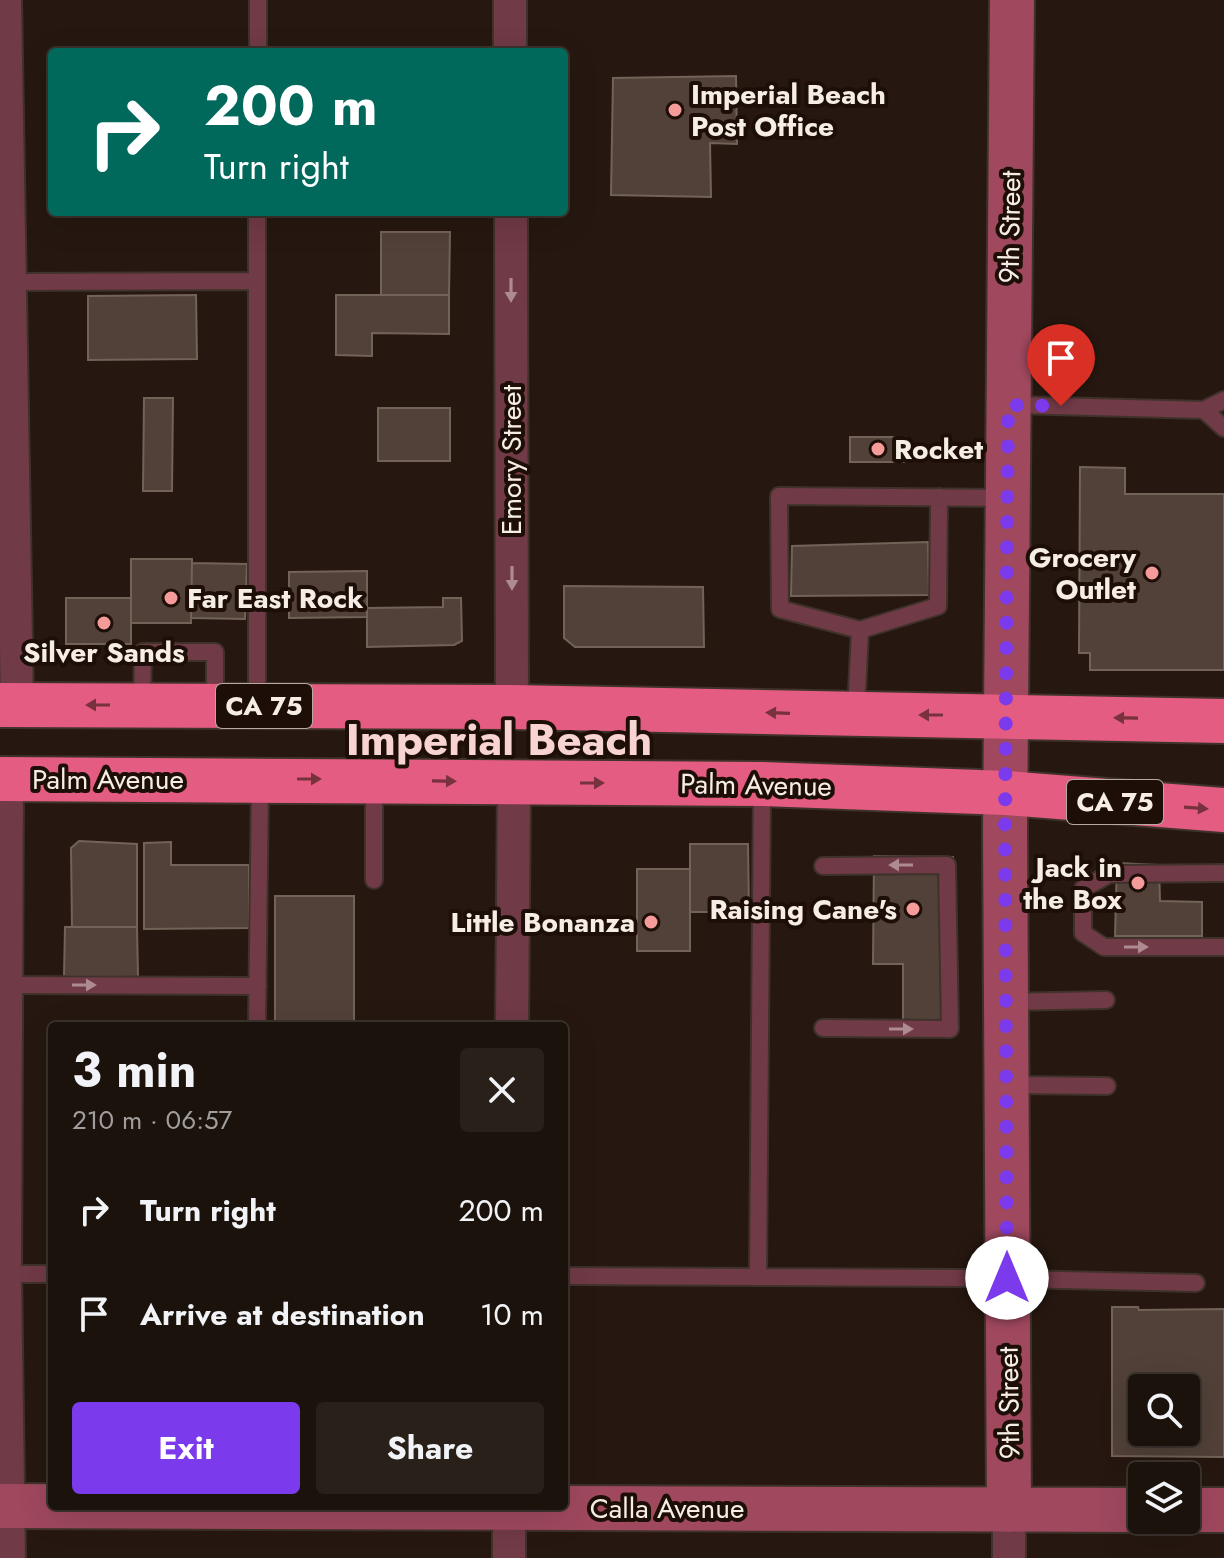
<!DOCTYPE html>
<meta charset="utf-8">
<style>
:root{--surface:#1c120c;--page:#29201a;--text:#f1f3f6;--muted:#a09e9d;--line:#3a322d;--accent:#7c3aed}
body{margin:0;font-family:Jost,sans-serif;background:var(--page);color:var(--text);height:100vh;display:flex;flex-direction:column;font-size:30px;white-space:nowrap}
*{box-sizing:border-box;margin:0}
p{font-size:26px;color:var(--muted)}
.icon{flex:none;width:44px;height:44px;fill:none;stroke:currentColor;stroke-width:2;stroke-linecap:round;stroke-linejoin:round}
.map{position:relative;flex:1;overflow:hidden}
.panel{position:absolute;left:48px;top:1022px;width:520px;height:488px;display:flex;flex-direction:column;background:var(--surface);border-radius:8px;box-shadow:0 8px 32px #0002,0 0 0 2px var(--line)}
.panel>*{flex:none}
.hud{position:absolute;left:48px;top:48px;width:520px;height:168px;border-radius:8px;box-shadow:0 8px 32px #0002,0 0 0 2px var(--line);background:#00695c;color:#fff;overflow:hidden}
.tools{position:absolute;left:1128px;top:1374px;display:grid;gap:16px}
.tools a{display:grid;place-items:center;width:72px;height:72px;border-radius:8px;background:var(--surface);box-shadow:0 8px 32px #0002,0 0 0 2px var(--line);font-size:40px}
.pin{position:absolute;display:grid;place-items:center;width:68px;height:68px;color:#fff;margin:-82px -34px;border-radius:50% 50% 50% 0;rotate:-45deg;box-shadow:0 0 8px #0007}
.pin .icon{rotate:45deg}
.me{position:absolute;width:88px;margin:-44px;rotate:0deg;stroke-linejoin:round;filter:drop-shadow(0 0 6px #0008)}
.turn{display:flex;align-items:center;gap:28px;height:168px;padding:0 24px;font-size:36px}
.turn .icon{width:104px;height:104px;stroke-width:2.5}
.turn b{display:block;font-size:56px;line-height:68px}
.round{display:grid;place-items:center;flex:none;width:84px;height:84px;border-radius:8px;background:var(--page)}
.overview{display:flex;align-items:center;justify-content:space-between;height:136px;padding:0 24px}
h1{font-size:48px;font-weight:700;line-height:60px}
.button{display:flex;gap:16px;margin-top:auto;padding:16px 24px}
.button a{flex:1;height:92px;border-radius:8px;background:var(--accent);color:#fff;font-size:32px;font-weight:700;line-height:92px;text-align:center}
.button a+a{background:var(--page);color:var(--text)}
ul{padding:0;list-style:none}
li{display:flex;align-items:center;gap:24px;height:104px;padding:0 24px}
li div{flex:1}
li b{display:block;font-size:30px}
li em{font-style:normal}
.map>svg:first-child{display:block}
.building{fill:#514138;stroke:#736258;stroke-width:2;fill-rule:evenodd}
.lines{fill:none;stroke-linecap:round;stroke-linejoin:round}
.lane-casing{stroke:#3f322a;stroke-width:20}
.street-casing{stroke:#3f322a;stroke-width:36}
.secondary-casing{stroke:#3f322a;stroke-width:48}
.highway-casing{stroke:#3f322a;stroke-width:48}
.lane{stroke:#703a46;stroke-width:16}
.street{stroke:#703a46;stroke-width:32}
.secondary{stroke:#9f485e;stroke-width:44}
.highway{stroke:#e45c81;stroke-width:44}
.oneway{fill:#ad8b8e}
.oneway2{fill:#77323e}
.route{stroke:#7c3aed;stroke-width:14;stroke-dasharray:0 25.2}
.poi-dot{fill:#f59b99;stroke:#1d0f08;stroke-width:3}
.labels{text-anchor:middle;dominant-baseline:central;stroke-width:8;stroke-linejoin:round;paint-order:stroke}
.shield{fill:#1d0f08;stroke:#b6aaa4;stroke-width:2}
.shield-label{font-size:26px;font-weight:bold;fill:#f7ede7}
.poi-label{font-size:28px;font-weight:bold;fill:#f7ede7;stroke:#1d0f08;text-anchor:end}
.street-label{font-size:28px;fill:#f7ede7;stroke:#1d0f08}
.town-label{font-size:44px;font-weight:bold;fill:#f7d3d2;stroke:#1d0f08}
</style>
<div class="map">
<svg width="1224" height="1558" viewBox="0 0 1224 1558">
<rect width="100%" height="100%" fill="#261810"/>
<path class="building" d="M736,76L737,144L710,143L711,197L611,195L613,78Z
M381,232H450L449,295H381Z
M196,295L197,359L88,360V296Z
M336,295H449V334L372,333V356L336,355Z
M144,398H173L172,491H143Z
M378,408H450V461H378Z
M850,437H906V462H850Z
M1080,467L1125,468V494H1224V670H1090V653H1079Z
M928,542L929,595L791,596L792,546Z
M131,559H192L191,623H131Z
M192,563L247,564L245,619L191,618Z
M367,571V617L289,618V572Z
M564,586L703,587L704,647H575L564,638Z
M66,598H131V644H66Z
M443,598H461L462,641L454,645L367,647V608L443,607Z
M79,841L137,844V927H72L71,848Z
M171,842V865H249V928L144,929V843Z
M690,844H748L749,912H690Z
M874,856L953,857L952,962L943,1029H903V964H873Z
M1117,863L1159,865L1160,901L1202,902V936H1115Z
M637,869H690V951H637Z
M275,896H354V1026H275Z
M65,927H137L138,977L64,976Z
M1112,1307H1138L1139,1310L1224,1309V1457L1112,1456ZM1142,1388H1186V1432H1142Z"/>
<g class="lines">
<defs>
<path id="lane" d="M258,0V52
M9,282L257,281
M1012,405L1204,410L1224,400
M1204,410L1224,428
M860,630L938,606L939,497
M142,704L143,652H215V705
M257,705V212
M856,712L860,630L780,609L779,496L1006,498
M823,866L947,865L950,1029L823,1028
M1224,873L1109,874L1083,889V933L1104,947H1224
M374,880V782
M6,985L258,986
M1008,1002L1106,1000
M257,1026L260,784
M1009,1085L1107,1086
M2,1274H52
M564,1276L967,1278L1196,1283
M758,1277L762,786"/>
<path id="street" d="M5,0L17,705
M510,0V52
M511,212L512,707
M7,779L5,1274L9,1558
M512,1026L514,782
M509,1506V1558
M1009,1558V1510"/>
<path id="secondary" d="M0,1506L1142,1510
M1009,1510L1005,832L1012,0
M1186,1510H1224"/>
<path id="highway" d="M0,705L512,707L1224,721
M0,779L762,784L1006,793L1224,810"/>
</defs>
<use href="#lane" class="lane-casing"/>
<use href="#street" class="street-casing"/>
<use href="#secondary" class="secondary-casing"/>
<use href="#highway" class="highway-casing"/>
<use href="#lane" class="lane"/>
<use href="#street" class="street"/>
<use href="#secondary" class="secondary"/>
<use href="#highway" class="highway"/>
</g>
<defs><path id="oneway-solid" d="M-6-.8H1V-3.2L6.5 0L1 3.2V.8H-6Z" transform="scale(2)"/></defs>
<g class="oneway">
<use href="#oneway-solid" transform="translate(511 290) rotate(90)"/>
<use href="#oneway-solid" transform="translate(512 578) rotate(90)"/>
<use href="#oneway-solid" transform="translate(901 865) rotate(180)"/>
<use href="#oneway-solid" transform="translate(1136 947)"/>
<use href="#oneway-solid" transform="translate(84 985)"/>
<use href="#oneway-solid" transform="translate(901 1029)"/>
</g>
<g class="oneway2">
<use href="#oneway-solid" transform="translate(98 705) rotate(-180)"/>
<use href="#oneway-solid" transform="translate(778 713) rotate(-178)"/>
<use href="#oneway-solid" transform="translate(931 715) rotate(180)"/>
<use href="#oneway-solid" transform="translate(1126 718) rotate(-179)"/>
<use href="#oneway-solid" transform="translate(309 779)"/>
<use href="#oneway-solid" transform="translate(444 781) rotate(1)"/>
<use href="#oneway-solid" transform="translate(592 783)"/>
<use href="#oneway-solid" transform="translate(1196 808) rotate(4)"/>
</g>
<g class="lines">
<path class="route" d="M1007,1278L1005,832L1008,405L1061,406"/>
</g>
<g class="poi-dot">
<circle cx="675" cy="110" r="8"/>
<circle cx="878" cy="449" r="8"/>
<circle cx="1152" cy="573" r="8"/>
<circle cx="171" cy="598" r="8"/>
<circle cx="104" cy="623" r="8"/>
<circle cx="1138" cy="883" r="8"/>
<circle cx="913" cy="909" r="8"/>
<circle cx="651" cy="922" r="8"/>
</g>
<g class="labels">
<g class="shield">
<rect x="216" y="684" width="96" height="44" rx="6"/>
<rect x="1067" y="780" width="96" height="44" rx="6"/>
</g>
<g class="shield-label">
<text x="264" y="706">CA 75</text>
<text x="1115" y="802">CA 75</text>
</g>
<g class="poi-label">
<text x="691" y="94" text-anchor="start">Imperial Beach<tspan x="691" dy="32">Post Office</tspan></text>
<text x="894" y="449" text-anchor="start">Rocket</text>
<text x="1136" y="557">Grocery<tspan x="1136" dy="32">Outlet</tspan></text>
<text x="187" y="598" text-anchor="start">Far East Rock</text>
<text x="104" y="652" text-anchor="middle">Silver Sands</text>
<text x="1122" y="867">Jack in<tspan x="1122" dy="32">the Box</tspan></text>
<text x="897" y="909">Raising Cane's</text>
<text x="635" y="922">Little Bonanza</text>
</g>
<g class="street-label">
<text transform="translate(1010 227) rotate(-89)">9th Street</text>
<text transform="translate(511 460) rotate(-90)">Emory Street</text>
<text x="108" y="779">Palm Avenue</text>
<text transform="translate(756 785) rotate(1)">Palm Avenue</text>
<text transform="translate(1009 1403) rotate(-91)">9th Street</text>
<text x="667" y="1508">Calla Avenue</text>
</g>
<g class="town-label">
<text x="499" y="740">Imperial Beach</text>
</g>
</g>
</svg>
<div class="tools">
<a><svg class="icon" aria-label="search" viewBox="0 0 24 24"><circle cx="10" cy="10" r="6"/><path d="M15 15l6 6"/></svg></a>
<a><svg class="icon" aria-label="layers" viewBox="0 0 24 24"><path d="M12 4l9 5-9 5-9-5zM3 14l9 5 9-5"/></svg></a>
</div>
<div class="pin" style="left:1061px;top:406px;background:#d93025"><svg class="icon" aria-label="arrive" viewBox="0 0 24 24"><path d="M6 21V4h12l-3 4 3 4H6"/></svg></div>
<svg class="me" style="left:1007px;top:1278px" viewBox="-20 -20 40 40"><circle r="19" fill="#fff"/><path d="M0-13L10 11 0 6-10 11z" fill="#7c3aed"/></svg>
<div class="hud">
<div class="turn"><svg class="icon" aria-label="right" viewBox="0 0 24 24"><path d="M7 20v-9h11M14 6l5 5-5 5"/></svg><div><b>200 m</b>Turn right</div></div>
</div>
<section class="panel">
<div class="overview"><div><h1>3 min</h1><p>210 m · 06:57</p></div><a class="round"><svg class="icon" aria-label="close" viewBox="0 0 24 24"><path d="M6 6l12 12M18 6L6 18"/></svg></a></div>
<ul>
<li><svg class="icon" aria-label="right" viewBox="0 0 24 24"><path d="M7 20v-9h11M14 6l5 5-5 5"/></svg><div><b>Turn right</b></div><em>200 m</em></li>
<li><svg class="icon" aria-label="arrive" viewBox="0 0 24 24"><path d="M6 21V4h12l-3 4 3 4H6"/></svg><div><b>Arrive at destination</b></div><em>10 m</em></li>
</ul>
<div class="button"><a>Exit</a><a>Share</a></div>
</section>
</div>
